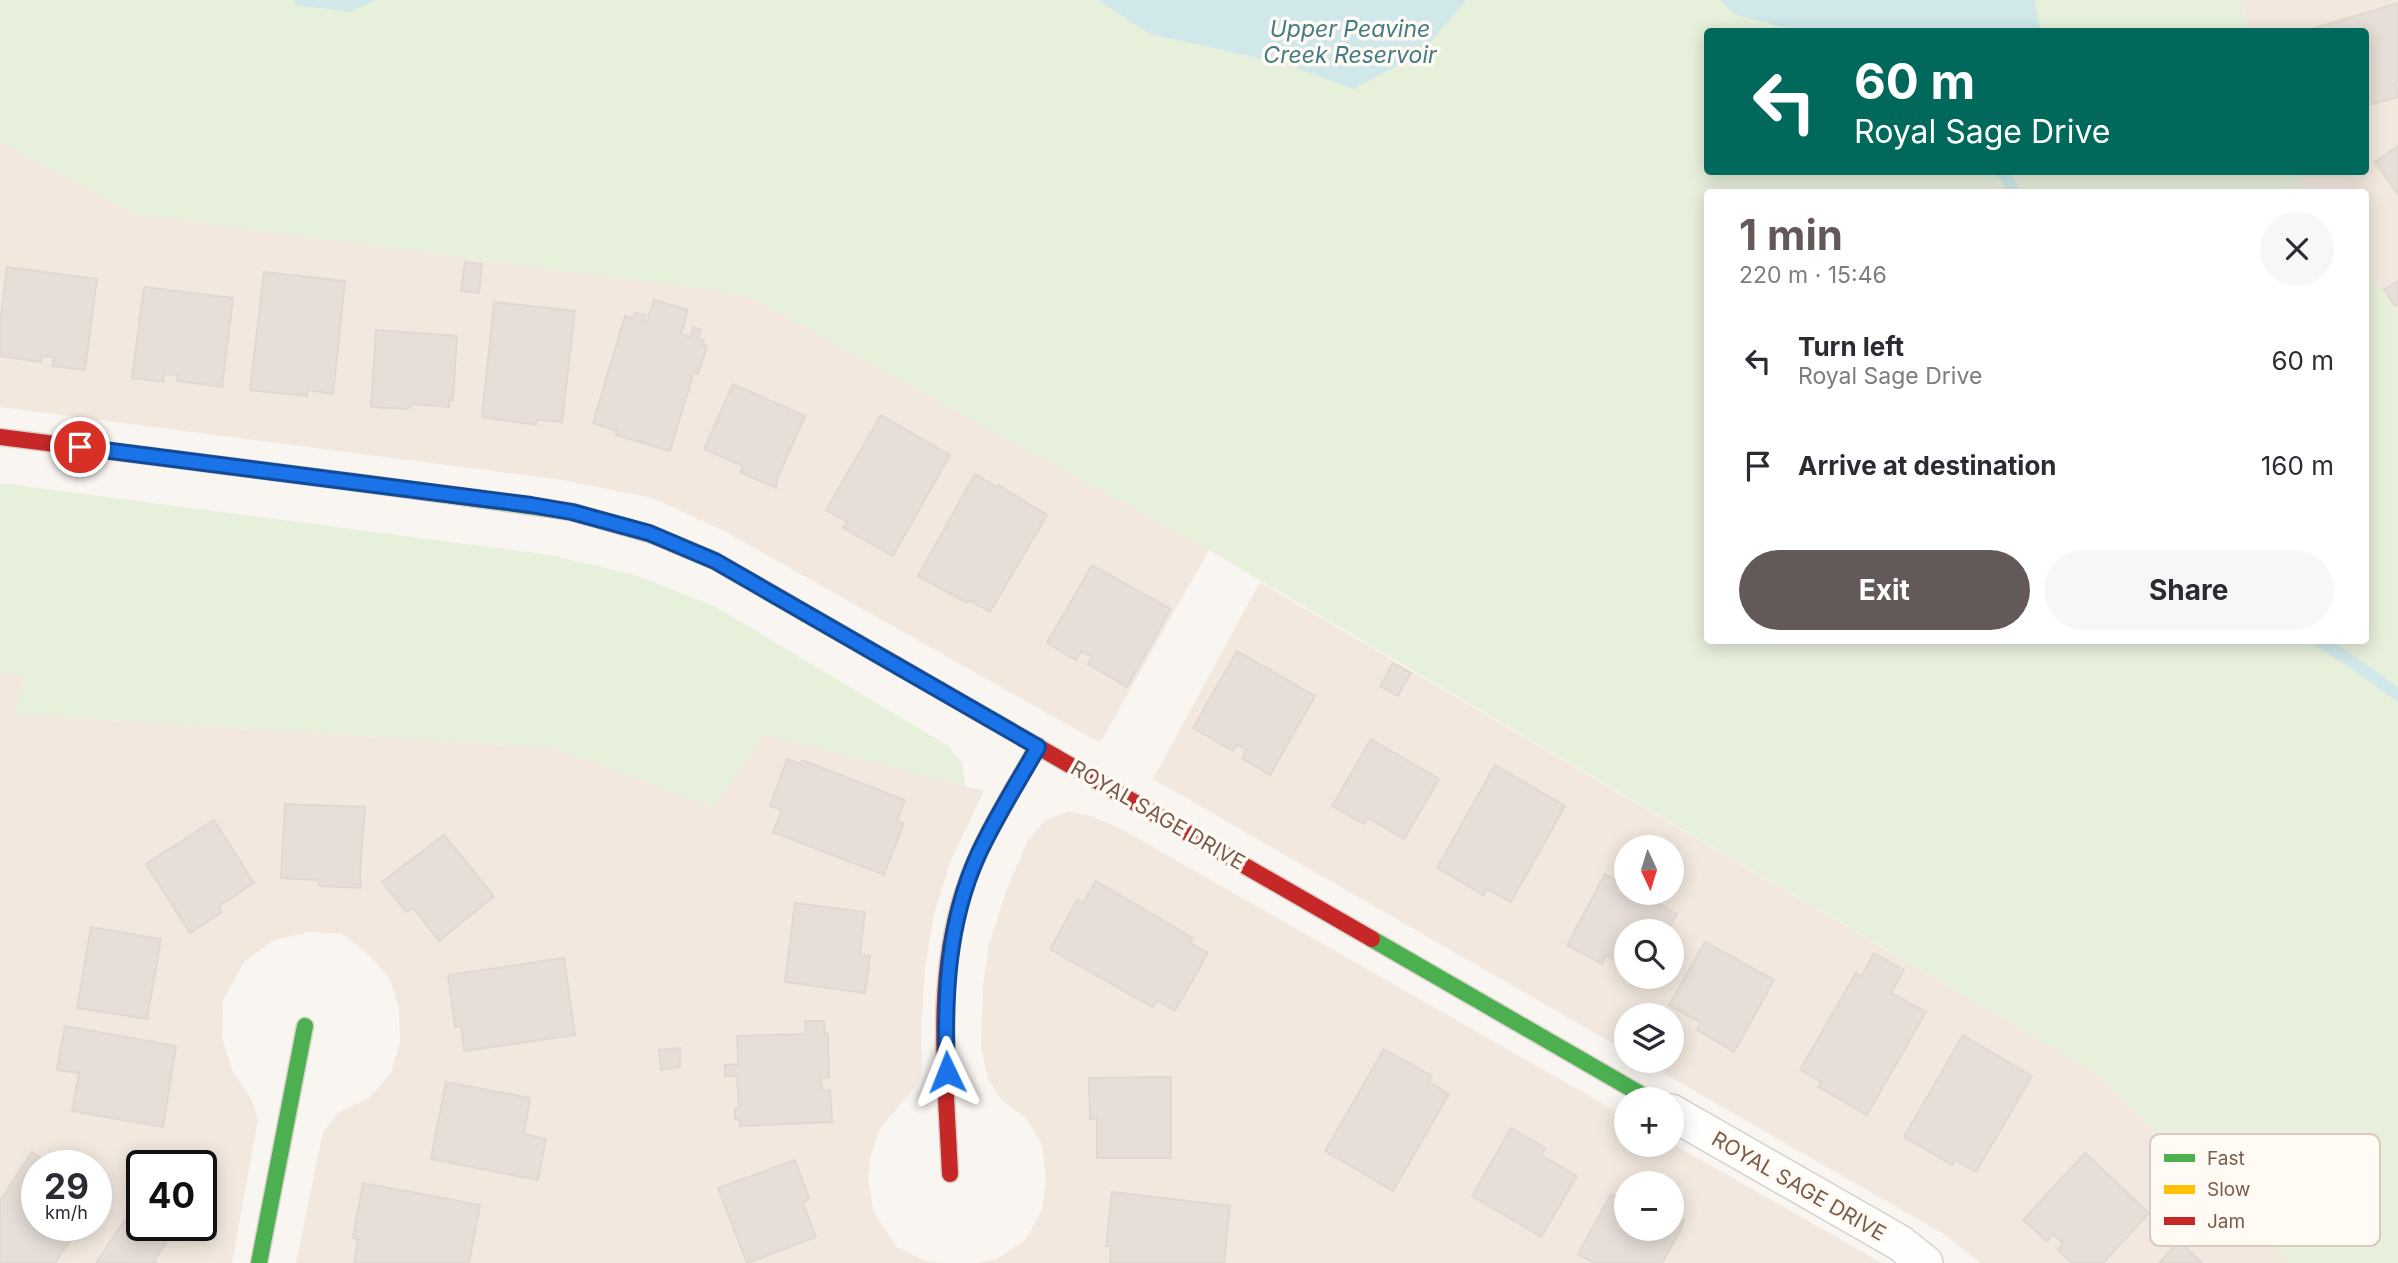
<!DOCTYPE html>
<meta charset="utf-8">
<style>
:root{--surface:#fff;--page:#f7f7f7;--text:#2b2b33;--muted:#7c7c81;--accent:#625958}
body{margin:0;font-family:Inter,sans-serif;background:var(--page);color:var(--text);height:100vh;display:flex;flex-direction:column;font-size:26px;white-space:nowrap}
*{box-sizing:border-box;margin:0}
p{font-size:23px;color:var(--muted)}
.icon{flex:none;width:38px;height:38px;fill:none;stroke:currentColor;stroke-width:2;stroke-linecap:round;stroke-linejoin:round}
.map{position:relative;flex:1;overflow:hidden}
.side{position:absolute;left:1704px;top:189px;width:665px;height:455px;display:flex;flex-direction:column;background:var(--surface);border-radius:7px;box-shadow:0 4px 18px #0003}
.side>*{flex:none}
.hud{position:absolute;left:1704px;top:28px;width:665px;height:147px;border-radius:7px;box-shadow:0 4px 18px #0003;background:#00695c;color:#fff;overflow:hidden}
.needle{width:46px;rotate:176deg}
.buttons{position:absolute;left:1614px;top:835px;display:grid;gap:14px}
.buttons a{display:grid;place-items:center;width:70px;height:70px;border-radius:50%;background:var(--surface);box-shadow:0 4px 18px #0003;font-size:35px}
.speed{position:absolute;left:21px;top:1150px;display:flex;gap:14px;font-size:35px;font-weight:700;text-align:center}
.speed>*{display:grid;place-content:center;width:91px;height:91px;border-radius:50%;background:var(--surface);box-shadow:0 4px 18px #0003;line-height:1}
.speed small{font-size:18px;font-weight:400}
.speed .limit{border:4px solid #111;border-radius:10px;background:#fff;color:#111}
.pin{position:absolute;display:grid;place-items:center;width:60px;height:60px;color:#fff;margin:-30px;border:4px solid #fff;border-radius:50%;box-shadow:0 2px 7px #0007}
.me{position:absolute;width:77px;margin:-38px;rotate:358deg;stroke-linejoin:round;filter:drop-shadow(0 0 5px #0008)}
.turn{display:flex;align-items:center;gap:24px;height:147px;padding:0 35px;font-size:32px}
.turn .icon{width:91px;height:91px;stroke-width:2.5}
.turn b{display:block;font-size:49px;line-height:60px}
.round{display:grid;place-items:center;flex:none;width:74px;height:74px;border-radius:37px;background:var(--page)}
.head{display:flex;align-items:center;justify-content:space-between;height:119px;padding:0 35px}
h1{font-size:42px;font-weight:700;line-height:52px;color:var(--accent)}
.action{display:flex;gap:14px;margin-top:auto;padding:14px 35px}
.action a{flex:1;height:80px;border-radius:42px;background:var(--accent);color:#fff;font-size:28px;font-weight:700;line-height:80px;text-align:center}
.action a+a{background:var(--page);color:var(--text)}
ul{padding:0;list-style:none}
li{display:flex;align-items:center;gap:21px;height:105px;padding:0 35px}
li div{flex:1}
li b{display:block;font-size:26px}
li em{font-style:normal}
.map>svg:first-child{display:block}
.residential{fill:#f2e8de;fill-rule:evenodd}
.green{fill:#e7f0db}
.water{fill:#d0e8ea}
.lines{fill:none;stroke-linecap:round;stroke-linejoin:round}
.stream{stroke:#d0e8ea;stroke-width:12}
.building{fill:#e6ded7;stroke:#e2d8d2;stroke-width:2}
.street-casing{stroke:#d7d1cb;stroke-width:38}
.fast-casing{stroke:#d9d2cb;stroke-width:19}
.slow-casing{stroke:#d9d2cb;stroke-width:19}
.jam-casing{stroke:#d9d2cb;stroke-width:19}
.street{stroke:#fefefd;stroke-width:35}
.fast{stroke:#4caf50;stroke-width:16}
.slow{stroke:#ffc107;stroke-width:16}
.jam{stroke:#c62828;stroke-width:16}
.route-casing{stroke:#114b97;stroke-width:18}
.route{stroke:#1a73e8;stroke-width:12}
.labels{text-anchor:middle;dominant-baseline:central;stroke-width:7;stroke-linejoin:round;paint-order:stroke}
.street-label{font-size:21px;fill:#7a5c4d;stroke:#fffaf3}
.water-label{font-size:23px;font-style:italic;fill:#437c86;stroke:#fffaf3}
.key{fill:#fffaf3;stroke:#d7cbc1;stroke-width:2}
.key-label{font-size:19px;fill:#7a5c4d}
</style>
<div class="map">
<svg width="2398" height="1263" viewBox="0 0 2398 1263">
<rect width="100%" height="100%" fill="#f9f5f0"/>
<path class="residential" d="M2243,0H2398V311L2366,269V192H2308L2300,182L2297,172H2366V32L2248,31Z
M0,141L134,214L746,295L1209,550L1100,743L726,532L653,498L563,480L0,407Z
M1260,582L2094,1072L2291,1263H1981L1942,1233L1642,1061L1671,1060V1015H1626V1051L1153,779ZM1626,847H1671V892H1626ZM1626,931H1671V976H1626Z
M0,672L24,676L16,714L555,748L714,807L764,734L984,791L951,860L934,914L925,968L921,1031L922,1069L917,1085L880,1128L871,1154L868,1180L874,1213L897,1247L926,1261L942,1263H296L323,1132L339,1112L369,1098L391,1073L400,1042L399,1009L390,979L369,955L342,934L310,932L274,940L244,962L223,1000L222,1037L232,1070L252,1100L258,1119L232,1263H0ZM37,1166H96V1225H37ZM142,1166H201V1225H142Z
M1069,811L1094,817L1125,831L1626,1117V1144L1671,1143L1882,1263H977L997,1259L1026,1239L1042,1210L1046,1181L1042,1145L1027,1119L1003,1101L988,1079L981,1047L983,985L989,944L1007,889L1028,840L1046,820ZM1626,1183H1671V1228H1626Z"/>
<path class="green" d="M0,0H2243L2248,31L1708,32V172H2297L2300,182L2308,192H1708V640H2366V269L2398,311V1263H2291L2094,1072L1209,550L746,295L134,214L0,141Z
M0,483L550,555L635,575L714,606L947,745L962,762L965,786L764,734L714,807L555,748L15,714L24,676L0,672Z"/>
<path class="water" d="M293,0H375L349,12L297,5Z
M1098,0H1466L1422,53L1353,89L1286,64L1150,34Z
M1720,0H2035L2040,31H1799L1736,15Z"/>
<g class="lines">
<path class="stream" d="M2003,172L2014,192
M2318,640L2360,667L2398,695"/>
</g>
<path class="building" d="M2398,3V82L2396,83L2398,97L2366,106V32H2302Z
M2398,146V194L2375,162Z
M465,262L482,264L479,293L461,291Z
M7,267L97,279L85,370L52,366L54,357L42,356L41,362L0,356V324Z
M264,272L345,281L333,394L308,390L307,396L250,390Z
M2398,281V304L2395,306L2384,290Z
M144,287L233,298L222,387L177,381L178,375L164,374L163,382L132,378Z
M654,300L688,310L681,334L691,337L693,327L701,330L698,338L704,340L702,345L707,346L698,374L694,372L670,451L616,435L617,431L593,423L625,316L633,318L635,313L645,315L643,323L646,324Z
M494,302L575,311L562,422L537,420L536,425L482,417Z
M376,330L457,336L453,400H449V407L411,404L408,409L371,407Z
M733,384L805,416L777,479L776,488L740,472L743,466L704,449Z
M881,415L950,455L893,556L843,528L847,522L826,510Z
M975,474L997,487L998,485L1047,515L990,612L969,600L967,603L918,576Z
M1092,565L1171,609L1127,687L1088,664L1092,657L1081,651L1076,660L1047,643Z
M1237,651L1315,696L1270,775L1242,758L1246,750L1237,744L1233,751L1193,728Z
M1393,663L1411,673L1398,696L1380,686Z
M1371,739L1439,779L1404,839L1368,818L1364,824L1332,806Z
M787,759L801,764L802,760L905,800L897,821L904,823L884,875L773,832L782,810L770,806Z
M1495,765L1565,806L1511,902L1487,889L1484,895L1437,868Z
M285,804L365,807L360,873L361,888L320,886L318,880L281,878Z
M214,820L254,883L219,906L222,912L190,933L146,864Z
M444,835L494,896L439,941L413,908L406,912L382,882Z
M1605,874L1626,886V892H1638L1677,914L1667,931H1626V966L1606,955L1602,964L1567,945Z
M1096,881L1193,938L1190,943L1208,953L1175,1011L1157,1001L1152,1007L1050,949L1077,900L1083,903Z
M795,903L865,912L860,954L870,956L865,993L785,982Z
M91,927L161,939L147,1019L77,1008Z
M1705,942L1774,980L1734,1052L1697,1030L1701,1023L1669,1005Z
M1874,953L1904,970L1891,993L1926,1012L1867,1115L1818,1087L1821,1082L1800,1070L1856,973L1861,977Z
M564,958L575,1035L464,1051L461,1026L455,1027L448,975Z
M805,1021H824L825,1034H828L829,1077L821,1078L822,1091L830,1090L832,1122L740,1126V1120L735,1119V1108H739L737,1076H725V1065L738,1064L737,1036L806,1034Z
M65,1026L176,1046L163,1127L72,1111L79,1073L57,1070Z
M1963,1035L2032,1076L1976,1172L1955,1160L1952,1165L1904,1137Z
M680,1048V1067L661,1070L659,1050Z
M1384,1049L1432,1076L1429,1082L1449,1094L1393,1191L1325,1151Z
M1171,1077V1158H1097V1119H1090L1089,1078Z
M446,1082L530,1098L524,1134L546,1139L538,1180L431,1159Z
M1511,1128L1545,1148L1541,1155L1577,1176L1541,1237L1472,1196Z
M32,1152L52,1166H37V1225H80L55,1263H0V1201Z
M2085,1153L2149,1213L2103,1263H2072L2058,1250L2063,1243L2053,1234L2047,1241L2023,1220Z
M795,1160L809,1198L803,1203L816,1237L747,1263L718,1188Z
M363,1183L480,1205L469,1263H354L358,1239L353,1238Z
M1112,1192L1230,1206L1224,1263H1110L1111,1246H1106Z
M1611,1194L1626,1202V1228H1671V1214L1684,1221L1680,1231L1662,1263H1594L1578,1254Z
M128,1215L167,1241L154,1261L157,1263H96Z
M2179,1241L2202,1263H2159Z"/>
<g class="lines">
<defs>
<path id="street" d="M1671,1112L1900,1243L1925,1263"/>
<path id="fast" d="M368,484L572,512L653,535
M1372,939L1649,1099
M259,1263L305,1026"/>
<path id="slow" d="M653,535L715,561L889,661"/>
<path id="jam" d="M0,437L368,484
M889,661L1372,939
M950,1174C946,1081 934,983 963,893C980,841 1011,794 1038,746"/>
</defs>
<use href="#street" class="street-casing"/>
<use href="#fast" class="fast-casing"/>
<use href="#slow" class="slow-casing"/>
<use href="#jam" class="jam-casing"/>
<use href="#street" class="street"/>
<use href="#fast" class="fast"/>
<use href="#slow" class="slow"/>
<use href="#jam" class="jam"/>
</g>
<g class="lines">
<defs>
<path id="route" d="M80,447L531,505L572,512L649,533L715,561L1038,747C1018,782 995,818 978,855C947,924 944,998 947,1072"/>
</defs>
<use href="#route" class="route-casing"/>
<use href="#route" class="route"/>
</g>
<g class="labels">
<g class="street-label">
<text transform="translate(1158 815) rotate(30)">ROYAL SAGE DRIVE</text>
<text transform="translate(1799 1186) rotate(30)">ROYAL SAGE DRIVE</text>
</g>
<g class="water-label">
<text x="1350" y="29">Upper Peavine<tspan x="1350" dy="26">Creek Reservoir</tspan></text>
</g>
</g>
<rect x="2150" y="1134" width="230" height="112" rx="10" class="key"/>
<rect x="2164" y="1154" width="31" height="8" fill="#4caf50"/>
<rect x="2164" y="1185" width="31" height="9" fill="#ffc107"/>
<rect x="2164" y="1217" width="31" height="8" fill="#c62828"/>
<g class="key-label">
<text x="2207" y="1165">Fast</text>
<text x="2207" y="1196">Slow</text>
<text x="2207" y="1228">Jam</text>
</g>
</svg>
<div class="buttons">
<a><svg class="needle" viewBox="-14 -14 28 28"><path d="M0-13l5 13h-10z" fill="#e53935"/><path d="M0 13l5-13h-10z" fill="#7c7c81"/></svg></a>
<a><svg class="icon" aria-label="search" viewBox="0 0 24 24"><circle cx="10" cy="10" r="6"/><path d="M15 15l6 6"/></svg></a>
<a><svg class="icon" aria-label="layers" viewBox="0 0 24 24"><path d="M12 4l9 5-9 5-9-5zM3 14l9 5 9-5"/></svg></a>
<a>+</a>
<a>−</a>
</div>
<div class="speed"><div>29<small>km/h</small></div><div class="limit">40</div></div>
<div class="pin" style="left:80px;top:447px;background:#d93025"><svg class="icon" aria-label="arrive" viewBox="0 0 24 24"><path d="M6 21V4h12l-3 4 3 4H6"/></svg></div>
<svg class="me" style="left:947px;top:1072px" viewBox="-20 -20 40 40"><path d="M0-17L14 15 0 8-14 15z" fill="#1a73e8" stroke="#fff" stroke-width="4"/></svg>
<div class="hud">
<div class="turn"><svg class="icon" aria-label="left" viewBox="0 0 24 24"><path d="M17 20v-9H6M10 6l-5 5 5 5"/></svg><div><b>60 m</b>Royal Sage Drive</div></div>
</div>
<section class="side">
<div class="head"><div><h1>1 min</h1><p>220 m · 15:46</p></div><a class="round"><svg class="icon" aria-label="close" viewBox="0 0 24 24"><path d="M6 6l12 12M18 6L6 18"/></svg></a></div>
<ul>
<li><svg class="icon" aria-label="left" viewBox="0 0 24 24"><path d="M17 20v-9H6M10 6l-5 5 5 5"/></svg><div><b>Turn left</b><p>Royal Sage Drive</p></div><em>60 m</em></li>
<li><svg class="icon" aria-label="arrive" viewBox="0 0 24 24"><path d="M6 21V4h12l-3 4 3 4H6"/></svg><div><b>Arrive at destination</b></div><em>160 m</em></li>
</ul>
<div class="action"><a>Exit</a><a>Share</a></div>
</section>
</div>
